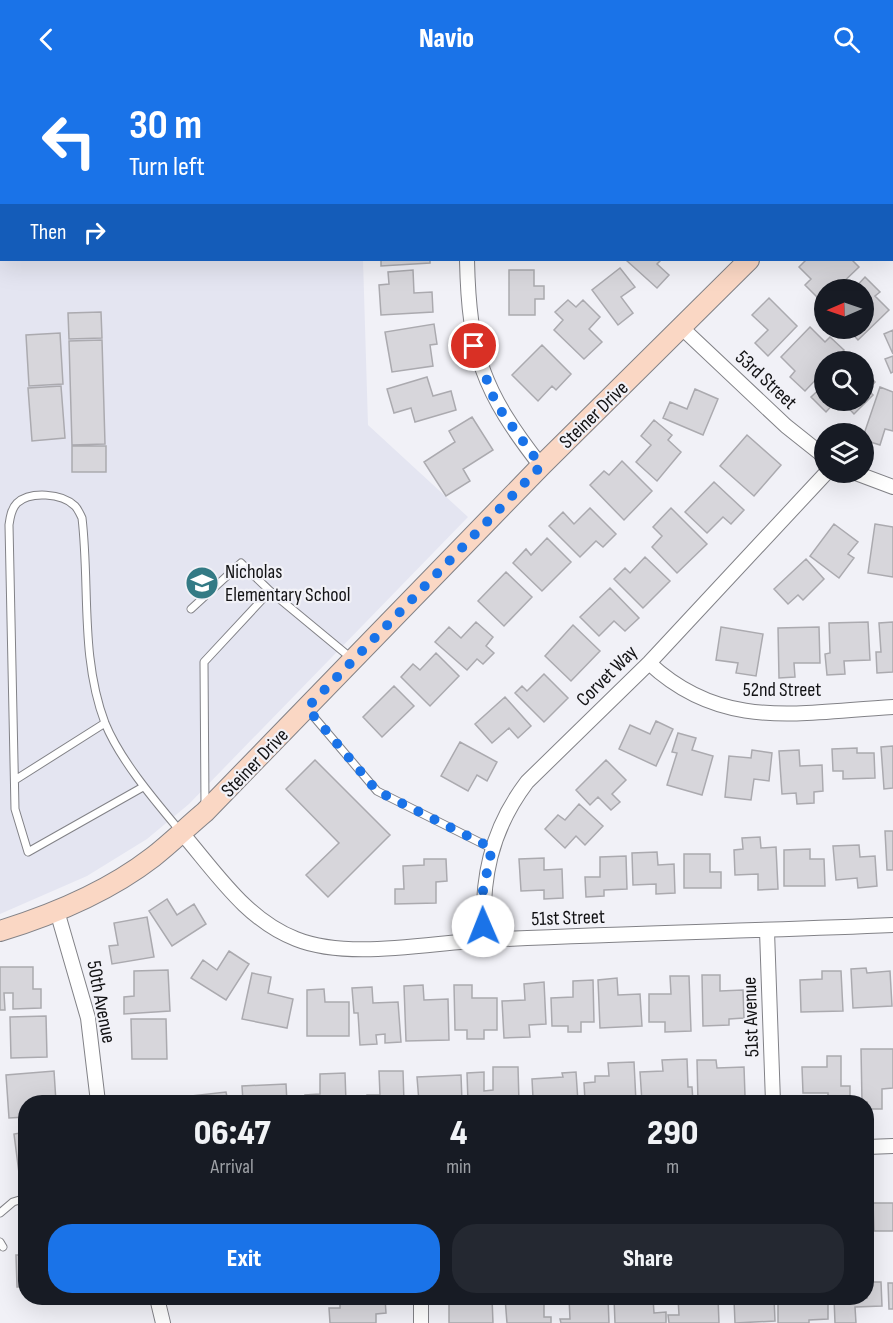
<!DOCTYPE html>
<style>
:root{--surface:#171b24;--page:#242831;--text:#f1f3f6;--muted:#9ea1a6;--accent:#1a73e8}
body{margin:0;font-family:"Sofia Sans Condensed",sans-serif;background:var(--page);color:var(--text);height:100vh;display:flex;flex-direction:column;font-size:22px;white-space:nowrap}
*{box-sizing:border-box;margin:0}
p{font-size:20px;color:var(--muted)}
.icon{flex:none;width:33px;height:33px;fill:none;stroke:currentColor;stroke-width:2;stroke-linecap:round;stroke-linejoin:round}
.map{position:relative;flex:1;overflow:hidden}
.side{position:absolute;left:18px;top:1017px;width:856px;height:210px;display:flex;flex-direction:column;background:var(--surface);border-radius:24px;box-shadow:0 6px 24px #0002}
.side>*{flex:none}
.top-card{position:absolute;left:0px;top:0px;width:894px;height:183px;box-shadow:0 6px 24px #0002;background:#1a73e8;color:#fff;overflow:hidden}
.needle{width:39px;rotate:268deg}
.controls{position:absolute;left:814px;top:201px;display:grid;gap:12px}
.controls a{display:grid;place-items:center;width:60px;height:60px;border-radius:50%;background:var(--surface);box-shadow:0 6px 24px #0002;font-size:30px}
.pin{position:absolute;display:grid;place-items:center;width:51px;height:51px;color:#fff;margin:-26px;border:3px solid #fff;border-radius:50%;box-shadow:0 2px 6px #0007}
.me{position:absolute;width:66px;margin:-33px;rotate:359deg;stroke-linejoin:round;filter:drop-shadow(0 0 4px #0008)}
.turn{display:flex;align-items:center;gap:21px;height:126px;padding:0 30px;font-size:27px}
.turn .icon{width:78px;height:78px;stroke-width:2.5}
.turn b{display:block;font-size:42px;line-height:51px}
.then{display:flex;align-items:center;height:57px;padding:0 30px;background:#0003;gap:12px;font-size:22px}
.eta{display:flex;justify-content:space-evenly;align-items:center;height:102px;text-align:center}
.eta b{font-size:36px;font-weight:800;line-height:42px}
.primary-button{display:flex;gap:12px;margin-top:auto;padding:12px 30px}
.primary-button a{flex:1;height:69px;border-radius:24px;background:var(--accent);color:#fff;font-size:24px;font-weight:800;line-height:69px;text-align:center}
.primary-button a+a{background:var(--page);color:var(--text)}
header{display:flex;justify-content:space-between;align-items:center;height:78px;padding:0 30px;background:var(--accent);color:#fff;font-size:27px;font-weight:800}
.map>svg:first-child{display:block}
.built{fill:#e4e5f1}
.building{fill:#d7d6db;stroke:#abaaaf;stroke-width:1.5}
.lines{fill:none;stroke-linecap:round;stroke-linejoin:round}
.lane-casing{stroke:#828287;stroke-width:9}
.street-casing{stroke:#828287;stroke-width:16}
.secondary-casing{stroke:#828287;stroke-width:22}
.lane{stroke:#fff;stroke-width:7}
.street{stroke:#fff;stroke-width:14}
.secondary{stroke:#fad7c4;stroke-width:20}
.route{stroke:#1a73e8;stroke-width:10;stroke-dasharray:0 18}
.labels{text-anchor:middle;dominant-baseline:central;stroke-width:4.5;stroke-linejoin:round;paint-order:stroke}
.street-label{font-size:20px;fill:#121214;stroke:#f1f1f7}
.poi-label{font-size:20px;fill:#121214;stroke:#f1f1f7;text-anchor:start}
</style>
<header><svg class="icon" aria-label="back" viewBox="0 0 24 24"><path d="M15 5l-7 7 7 7"/></svg>Navio<svg class="icon" aria-label="search" viewBox="0 0 24 24"><circle cx="10" cy="10" r="6"/><path d="M15 15l6 6"/></svg></header>
<div class="map">
<svg width="893" height="1245" viewBox="0 0 893 1245">
<rect width="100%" height="100%" fill="#f1f1f7"/>
<path class="built" d="M0,43L2,182H363L368,347L468,439L189,726L147,761L87,798L0,836Z"/>
<path class="building" d="M381,182H430V185L381,188Z
M626,182H661L657,186L669,197L657,210Z
M806,182H852L859,189L835,212H825V222L822,224L805,207L811,201L799,189Z
M620,190L635,209L621,219L633,235L618,247L592,212Z
M413,192L414,215L432,214L433,234L381,237L379,207L389,206L388,194Z
M509,192H534V208H544V221H535V237H509Z
M865,199L880,214L875,218L889,232L858,262L847,250H864V212H853Z
M769,220L797,248L768,278L755,265L768,252L752,237Z
M568,222L576,229L583,222L600,239L589,251L602,264L584,281L554,252L563,242L555,234Z
M101,234L102,260L69,261L68,235Z
M434,246L437,266L430,267L433,288L392,294L385,254Z
M810,249L825,264L830,259L844,272L833,284H825V292L805,313L790,299L795,293L781,279Z
M893,252V276L884,256Z
M60,255L63,306L29,308L26,257Z
M102,262L105,366L72,367L69,263Z
M542,267L571,296L556,312L552,308L538,323L512,297Z
M893,278V294L891,295L885,281Z
M864,292L875,304L868,312L873,317L854,336L841,322H864Z
M427,299L433,318L451,313L456,332L415,344L411,330L394,335L387,311Z
M825,306V322H837L826,334L811,319Z
M61,308L65,360L32,363L28,310Z
M880,309L893,314V353L885,351L880,367L864,362V356Z
M695,311L718,321L703,357L663,340L670,324L687,331Z
M472,339L493,372L463,391L470,403L446,418L424,384L455,364L449,353Z
M654,342L672,357L668,362L681,374L657,403L636,384L651,367L641,358Z
M747,357L781,387L754,418L720,388Z
M72,368H106V394H72Z
M622,383L652,413L624,442L590,407L604,393L609,397Z
M714,404L744,432L731,446L723,439L707,455L685,434Z
M590,430L616,456L603,469L596,463L580,479L549,448L563,434L574,446Z
M671,430L707,466L677,495L652,469L662,458L653,449Z
M834,446L858,464L848,476L854,480L839,500L810,478Z
M875,446L893,449V499L868,495Z
M547,460L571,484L542,513L513,485L526,471L531,477Z
M645,479L670,503L643,530L614,501L625,490L630,495Z
M806,481L824,501L803,522L798,517L788,526L774,511Z
M506,494L532,519L504,548L478,523Z
M610,510L639,540L625,553L614,543L599,558L580,539Z
M476,544L493,559L486,568L494,575L483,586L477,581L467,592L435,564L449,549L461,560Z
M868,544L870,582L844,583L845,596L827,597L825,576L830,575L829,545Z
M893,544V594L877,595L876,574H881L879,545Z
M573,547L600,573L571,603L545,578Z
M721,549L763,556L756,598L736,595L738,585L716,582Z
M819,549L820,585H794L795,599L779,600L778,550Z
M436,575L459,598L430,628L401,599L413,586L420,592Z
M544,596L568,620L544,644L515,615L522,608L527,613Z
M394,608L414,628L382,659L363,639Z
M505,619L531,648L518,660L509,650L492,665L475,646Z
M656,643L673,651L656,688L619,671L630,647L650,656Z
M678,655L696,660L692,672L713,678L702,717L667,707L677,675L672,674Z
M460,664L497,684L487,703L477,697L468,713L441,698Z
M893,668V710L884,711L881,669Z
M857,670V675H874L875,700L843,701V693H833L832,671Z
M752,672L772,675L769,703L754,701L751,722L725,719L729,678L751,680Z
M799,672L800,688L822,687L823,713L814,714V725L797,726L796,715L782,716L779,673Z
M315,682L390,757L328,819L306,797L339,765L286,711Z
M606,682L626,702L612,716L620,724L611,732L598,719L590,727L576,712Z
M579,726L603,748L585,767L576,758L565,770L545,751L558,737L565,742Z
M885,753H893V792H887Z
M760,759L761,770L776,769L778,811L758,812V796L735,797L734,772L743,771L742,760Z
M859,767L860,779L875,778L877,808L858,810L857,800L836,802L833,768Z
M810,771V781H824L825,808H784V772Z
M657,774L658,787L674,786L675,815L656,816V806L633,807L632,775Z
M684,776H710V794H721V810H684Z
M626,778L627,811L604,812V818L586,819L585,799H600V779Z
M544,780V792L562,791L563,820L544,821V812L521,813L519,781Z
M424,781H446L447,803L436,804V825L395,826V811H404L403,788L424,787Z
M167,821L177,837L194,826L206,846L172,868L149,833Z
M147,839L154,879L112,886L109,868L118,867L114,845Z
M229,873L249,886L226,922L191,900L203,882L217,892Z
M0,889H33V911H41V930L13,931V915H4L5,932H0Z
M866,890L867,895L890,893L892,928L853,930L851,891Z
M168,892L170,933L124,936V919L134,918V893Z
M822,893H841L843,933L801,934L800,902L822,901Z
M252,895L271,899L268,915L293,921L287,950L242,941Z
M702,897H720V913L743,912L744,940L729,941V947L703,948Z
M670,898H689L691,953L665,954V944H649V916H671Z
M617,900L618,917L640,916L642,948L600,950L598,902Z
M593,902L594,944H581V954H568V948H552L551,920L573,919V903Z
M544,904L546,946L529,947L530,959L504,960L502,923L525,922L524,906Z
M423,907L424,922L448,921L449,962L406,963L404,908Z
M454,907H472V920H497V952H484V961H467V952H455Z
M372,909L373,925L398,924L401,964L385,965V956L376,957L377,966L360,967L358,935H354L352,910Z
M324,911L325,924H349V958H307V912Z
M46,938L47,979L11,980L10,939Z
M131,941H166L167,981H132Z
M861,971H893V1010L882,1011V1031H867V1024H862Z
M827,978H841V1008H850V1024H828V1015H803L802,989H827Z
M687,981L688,1009H692L693,1024H642L640,994L663,993L662,982Z
M697,982H716L717,990L744,989L745,1018H720V1024H698Z
M634,984L636,1024H597V1021L585,1022L584,1005L595,1004V998H609L608,985Z
M493,989H518L519,1024H468L467,995L484,994V1013L493,1012Z
M54,993L56,1024H26V1039L9,1040L6,997Z
M379,993H403L404,1024H367V1017H380Z
M576,994L578,1024H529L528,1020H533L532,1001L563,999L562,995Z
M345,995L346,1024H306L305,1017L320,1016V996Z
M461,997L462,1024H412H419L417,999Z
M286,1006L287,1024H243L242,1008Z
M226,1014L228,1024H184L183,1019Z
M26,1054V1094L19,1095L14,1056Z
M873,1125H893V1153H874Z
M16,1177H26V1209H17Z
M867,1204H881L882,1228L855,1229L856,1245H835L834,1220H867Z
M888,1205H893V1231H889Z
M340,1220H385L386,1235L376,1236V1245H330L329,1230H340Z
M449,1220H492L493,1245H449Z
M505,1220H544V1239H551V1245H507Z
M569,1220H608L609,1245H561L560,1241H570Z
M614,1220H653L654,1235L666,1234V1245H615Z
M678,1220H718L719,1245H669L668,1237H679Z
M748,1220H774L775,1243L735,1245L734,1222Z
M778,1220H828V1241L809,1242V1245H778Z"/>
<g class="lines">
<defs>
<path id="lane" d="M191,531L241,485L270,513L351,580
M308,632L377,713L491,770
M15,702L105,645
M143,709L28,774L15,731L9,447C10,440 11,431 17,425C30,413 62,415 75,428C78,431 80,436 82,440C90,508 80,579 105,645C120,682 155,723 181,754
M205,727L204,584L270,513
M0,1135L13,1124L26,1120
M0,1164L3,1169"/>
<path id="street" d="M54,0V2
M764,0V2
M430,2L469,0
M0,17H2
M892,172H893
M467,182C469,275 483,314 541,388
M682,250L786,348L825,379
M853,394L893,409
M649,585C723,654 800,634 893,629
M181,754C215,793 246,842 296,861C348,882 428,865 485,862C621,855 757,853 893,847
M57,833L88,940L98,1024
M767,853L773,1024
M484,862C481,802 490,753 527,704L649,585L827,394
M867,1069L893,1068
M157,1220L163,1245
M421,1220V1245"/>
<path id="secondary" d="M892,47H893
M0,853C52,837 109,813 153,779C171,765 187,749 205,734L541,388L749,182"/>
</defs>
<use href="#lane" class="lane-casing"/>
<use href="#street" class="street-casing"/>
<use href="#secondary" class="secondary-casing"/>
<use href="#lane" class="lane"/>
<use href="#street" class="street"/>
<use href="#secondary" class="secondary"/>
</g>
<g class="lines">
<path class="route" d="M474,268L496,326L541,388L307,630L377,713L492,770L483,813V848"/>
</g>
<defs>
<symbol id="school-disc" viewBox="-11 -11 22 22"><circle r="9.5" fill="#337a85" stroke="#f1f1f7"/><path d="M0-5L7-2L0 1L-7-2ZM-4 1L0 2.5L4 1V4Q0 6-4 4Z" fill="#fff"/></symbol>
</defs>
<g fill-rule="evenodd">
<use href="#school-disc" x="183" y="486" width="38" height="38"/>
</g>
<g class="labels">
<g class="street-label">
<text transform="translate(766 302) rotate(43)">53rd Street</text>
<text transform="translate(594 337) rotate(-44)">Steiner Drive</text>
<text transform="translate(607 598) rotate(-45)">Corvet Way</text>
<text x="782" y="612">52nd Street</text>
<text transform="translate(255 685) rotate(-46)">Steiner Drive</text>
<text transform="translate(568 840) rotate(-2)">51st Street</text>
<text transform="translate(101 924) rotate(79)">50th Avenue</text>
<text transform="translate(751 939) rotate(-92)">51st Avenue</text>
</g>
<g class="poi-label">
<text x="225" y="494">Nicholas<tspan x="225" dy="23">Elementary School</tspan></text>
</g>
</g>
</svg>
<div class="controls">
<a><svg class="needle" viewBox="-14 -14 28 28"><path d="M0-13l5 13h-10z" fill="#e53935"/><path d="M0 13l5-13h-10z" fill="#9ea1a6"/></svg></a>
<a><svg class="icon" aria-label="search" viewBox="0 0 24 24"><circle cx="10" cy="10" r="6"/><path d="M15 15l6 6"/></svg></a>
<a><svg class="icon" aria-label="layers" viewBox="0 0 24 24"><path d="M12 4l9 5-9 5-9-5zM3 14l9 5 9-5"/></svg></a>
</div>
<div class="pin" style="left:474px;top:268px;background:#d93025"><svg class="icon" aria-label="arrive" viewBox="0 0 24 24"><path d="M6 21V4h12l-3 4 3 4H6"/></svg></div>
<svg class="me" style="left:483px;top:848px" viewBox="-20 -20 40 40"><circle r="19" fill="#fff"/><path d="M0-13L10 11 0 6-10 11z" fill="#1a73e8"/></svg>
<div class="top-card">
<div class="turn"><svg class="icon" aria-label="left" viewBox="0 0 24 24"><path d="M17 20v-9H6M10 6l-5 5 5 5"/></svg><div><b>30 m</b>Turn left</div></div>
<div class="then">Then<svg class="icon" aria-label="right" viewBox="0 0 24 24"><path d="M7 20v-9h11M14 6l5 5-5 5"/></svg></div>
</div>
<section class="side">
<div class="eta">
<div><b>06:47</b><p>Arrival</p></div>
<div><b>4</b><p>min</p></div>
<div><b>290</b><p>m</p></div>
</div>
<div class="primary-button"><a>Exit</a><a>Share</a></div>
</section>
</div>
